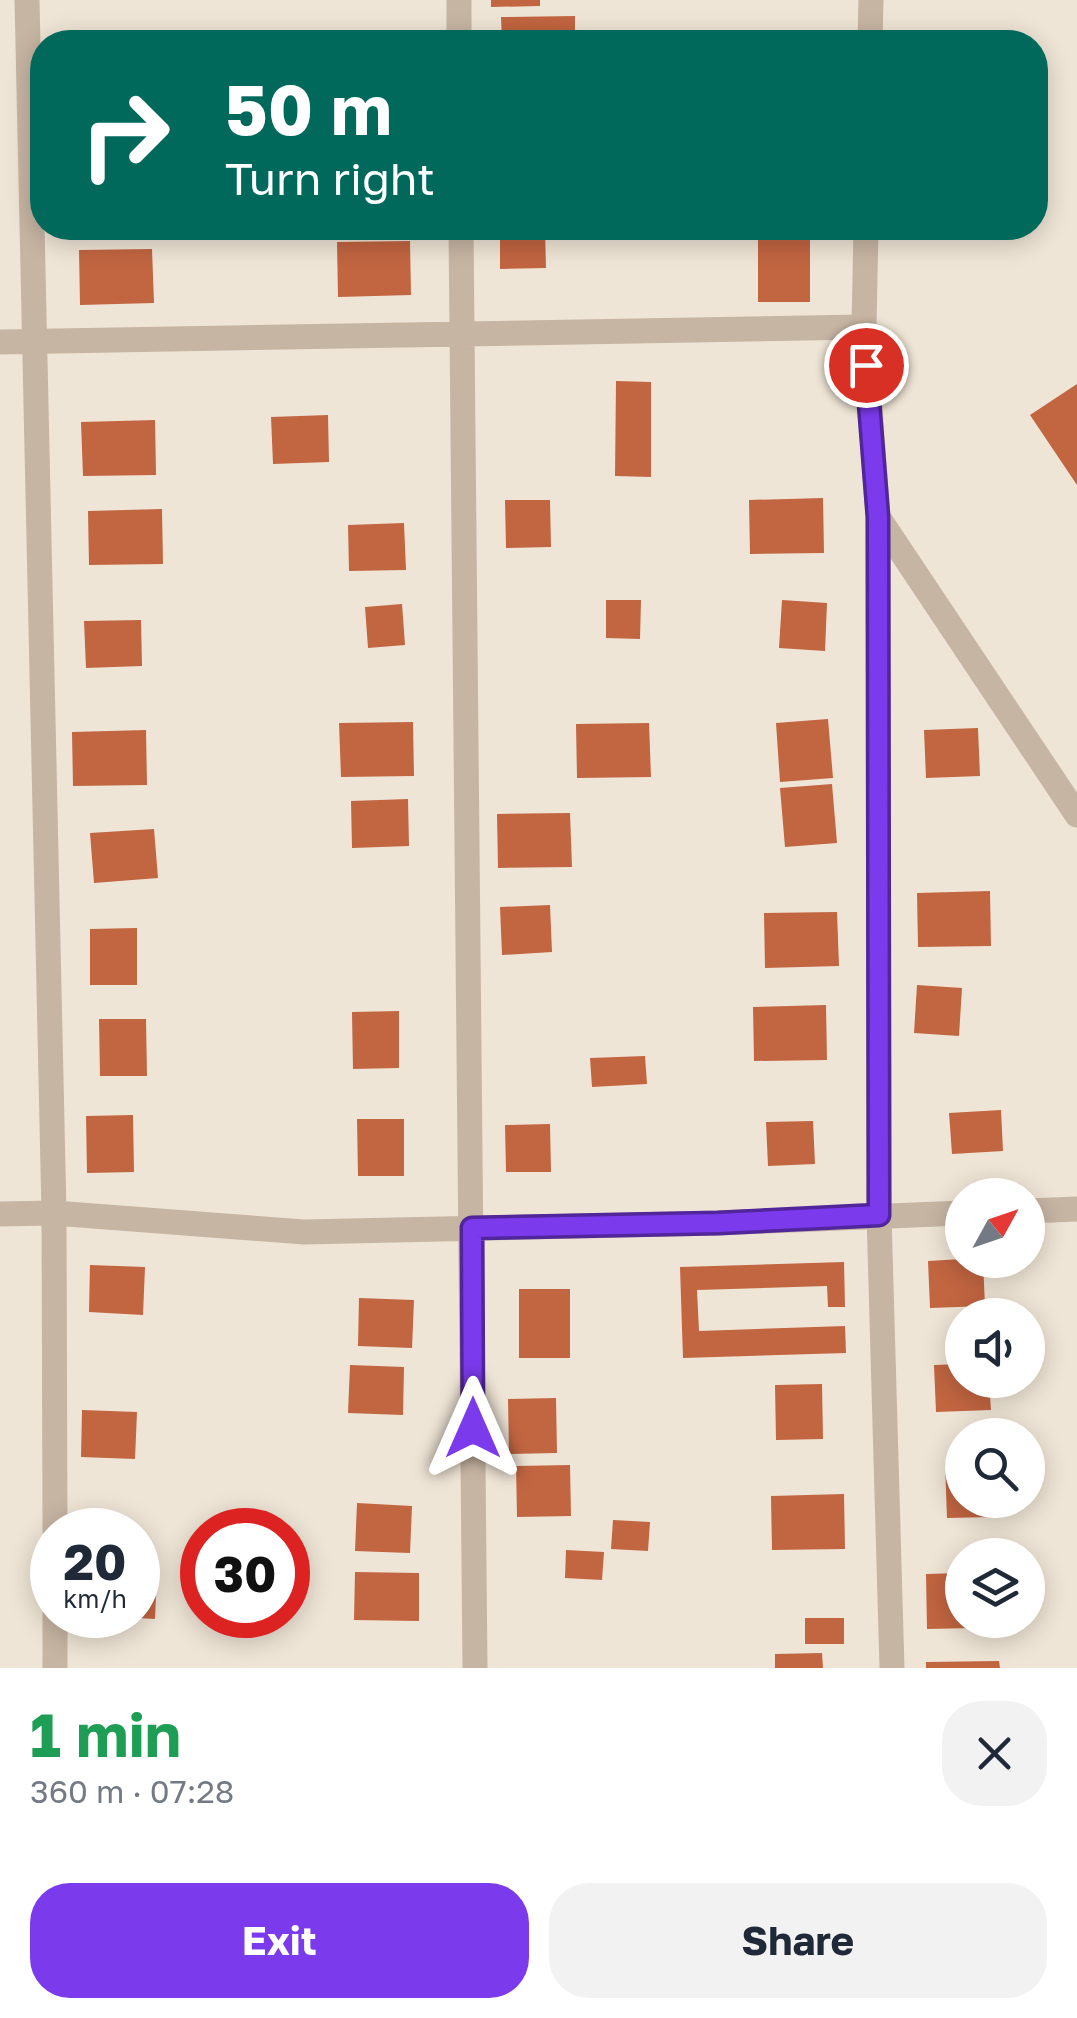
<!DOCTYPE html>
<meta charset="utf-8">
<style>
:root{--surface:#fff;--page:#f2f2f3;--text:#1f2937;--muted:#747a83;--accent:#7c3aed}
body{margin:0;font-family:"Golos Text",sans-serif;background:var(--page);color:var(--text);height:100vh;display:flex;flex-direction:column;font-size:38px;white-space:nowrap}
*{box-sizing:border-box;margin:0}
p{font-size:32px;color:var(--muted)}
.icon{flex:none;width:55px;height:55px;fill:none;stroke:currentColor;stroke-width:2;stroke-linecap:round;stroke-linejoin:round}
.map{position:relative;height:1668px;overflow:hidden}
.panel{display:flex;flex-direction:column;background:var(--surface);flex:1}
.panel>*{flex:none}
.banner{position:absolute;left:30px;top:30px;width:1018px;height:210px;border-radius:40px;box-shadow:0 5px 25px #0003;background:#00695c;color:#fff;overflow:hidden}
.needle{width:65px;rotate:50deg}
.controls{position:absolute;left:945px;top:1178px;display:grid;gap:20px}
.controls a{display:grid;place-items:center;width:100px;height:100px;border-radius:50%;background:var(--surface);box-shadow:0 5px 25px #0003;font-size:50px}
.speed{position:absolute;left:30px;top:1508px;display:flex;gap:20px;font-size:50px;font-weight:700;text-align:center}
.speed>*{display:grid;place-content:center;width:130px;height:130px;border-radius:50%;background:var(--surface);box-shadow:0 5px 25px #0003;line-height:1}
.speed small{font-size:25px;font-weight:400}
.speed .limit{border:15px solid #d22;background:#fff;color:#111}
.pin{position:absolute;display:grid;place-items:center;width:85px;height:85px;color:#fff;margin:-42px;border:5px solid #fff;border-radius:50%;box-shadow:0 2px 10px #0007}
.me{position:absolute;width:110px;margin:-55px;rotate:0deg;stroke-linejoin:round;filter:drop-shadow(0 0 8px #0008)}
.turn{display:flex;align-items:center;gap:35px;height:210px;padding:0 30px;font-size:45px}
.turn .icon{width:130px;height:130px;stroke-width:2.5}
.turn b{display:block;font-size:70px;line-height:85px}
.round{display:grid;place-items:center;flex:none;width:105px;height:105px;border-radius:40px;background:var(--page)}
.overview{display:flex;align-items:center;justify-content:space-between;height:170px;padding:0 30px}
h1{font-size:60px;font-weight:700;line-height:75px;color:#1e9e55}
.action{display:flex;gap:20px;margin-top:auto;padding:20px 30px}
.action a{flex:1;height:115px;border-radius:40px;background:var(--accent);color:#fff;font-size:40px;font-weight:700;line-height:115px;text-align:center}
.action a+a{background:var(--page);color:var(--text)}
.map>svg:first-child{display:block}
.building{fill:#c26541}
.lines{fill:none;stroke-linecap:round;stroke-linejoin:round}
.street{stroke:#c7b5a3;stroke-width:25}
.route-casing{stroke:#51269a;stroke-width:25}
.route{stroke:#7c3aed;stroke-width:18}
</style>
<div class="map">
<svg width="1077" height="1668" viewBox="0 0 1077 1668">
<rect width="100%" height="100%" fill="#efe5d6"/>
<path class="building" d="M491,0H540V6L491,7Z
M575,16V42H502L501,17Z
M500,228H545L546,268L500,269Z
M758,233H810V302H758Z
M410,241L411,295L338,297L337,242Z
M152,249L154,303L80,305L79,250Z
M616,381L651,382V477L615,476Z
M1077,384V485L1030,415Z
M328,415L329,462L273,464L271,417Z
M155,420L156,475L83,476L81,422Z
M823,498L824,553L750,554L749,500Z
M505,500H550L551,547L506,548Z
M162,509L163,564L89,565L88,511Z
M404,523L406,570L349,571L348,525Z
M606,600H641L640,639L606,638Z
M782,600L827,603L825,651L779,648Z
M402,604L405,645L368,648L365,607Z
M141,620L142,666L86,668L84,621Z
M828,719L833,778L780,782L776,723Z
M413,722L414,776L341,777L339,723Z
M649,723L651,777L577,778L576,724Z
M978,728L980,776L926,778L924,730Z
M146,730L147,785L73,786L72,732Z
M832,784L837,843L785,847L780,788Z
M408,799L409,846L352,848L351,801Z
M570,813L572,867L498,868L497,814Z
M154,829L158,878L94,883L90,833Z
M990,891L991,946L918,947L917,893Z
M550,905L552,952L502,955L500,907Z
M837,912L839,966L765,968L764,913Z
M137,928V985H90V929Z
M917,985L962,988L959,1036L914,1033Z
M826,1005L827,1060L754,1061L753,1007Z
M399,1011V1068L353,1069L352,1012Z
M99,1019H146L147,1076H100Z
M645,1056L647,1084L592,1087L590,1058Z
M1001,1110L1003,1151L952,1154L949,1113Z
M133,1115L134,1172L87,1173L86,1116Z
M357,1119H404V1176H358Z
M813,1121L815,1164L768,1166L766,1122Z
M550,1124L551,1172H506L505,1125Z
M962,1259L983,1260L985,1306L930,1308L928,1261Z
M844,1262L845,1307H828L827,1286L697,1290L699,1331L845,1326L846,1353L683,1358L680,1267Z
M90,1265L145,1267L143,1315L89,1312Z
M519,1289H570V1358H519Z
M359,1298L414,1300L412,1348L358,1346Z
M962,1364V1380H989L991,1410L936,1412L934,1365Z
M350,1365L404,1367L403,1415L348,1413Z
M822,1384L823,1439L776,1440L775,1385Z
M556,1398L557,1453L509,1454L508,1399Z
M82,1410L137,1412L135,1459L81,1457Z
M945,1463H962V1500H994V1517L947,1518Z
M570,1465L571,1516L517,1517L516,1466Z
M844,1494L845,1549L772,1550L771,1496Z
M357,1503L412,1506L410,1553L355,1551Z
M613,1520L650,1522L648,1551L611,1549Z
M566,1550L604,1552L602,1580L565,1578Z
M138,1571H157L155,1619L138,1618Z
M355,1572L419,1573V1621L354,1620Z
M962,1573V1620H974V1628L927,1629L926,1574Z
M805,1618H844V1644H805Z
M822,1653L823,1668H775V1654Z
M999,1661L1000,1668H926V1662Z"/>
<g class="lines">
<path class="street" d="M27,0L54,1213L55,1530
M459,0V42
M870,42L871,0
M461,228L475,1668
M866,228L864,327L878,517L1077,815
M0,342L864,327
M878,517L879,1215L892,1668
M1028,1211L1077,1209
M0,1214L54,1213L304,1232L718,1223L962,1213
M55,1615V1668"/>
</g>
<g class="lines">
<defs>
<path id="route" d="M473,1428L472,1228L718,1223L879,1215L878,517L866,365"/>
</defs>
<use href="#route" class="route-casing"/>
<use href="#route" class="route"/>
</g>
</svg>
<div class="controls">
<a><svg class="needle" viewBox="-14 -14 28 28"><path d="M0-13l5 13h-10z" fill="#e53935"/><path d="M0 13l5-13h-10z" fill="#747a83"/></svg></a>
<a><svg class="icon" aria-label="sound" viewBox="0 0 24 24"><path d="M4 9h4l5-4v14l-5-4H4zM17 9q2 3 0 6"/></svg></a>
<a><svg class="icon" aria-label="search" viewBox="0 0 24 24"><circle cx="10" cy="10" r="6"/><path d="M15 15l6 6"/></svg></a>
<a><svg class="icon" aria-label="layers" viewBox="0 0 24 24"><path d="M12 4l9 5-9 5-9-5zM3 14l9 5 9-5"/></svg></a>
</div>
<div class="speed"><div>20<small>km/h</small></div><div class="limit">30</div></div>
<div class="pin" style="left:866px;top:365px;background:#d93025"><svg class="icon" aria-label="arrive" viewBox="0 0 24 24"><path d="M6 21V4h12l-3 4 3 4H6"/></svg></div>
<svg class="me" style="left:473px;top:1428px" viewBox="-20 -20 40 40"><path d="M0-17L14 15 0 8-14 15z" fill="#7c3aed" stroke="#fff" stroke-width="4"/></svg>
<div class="banner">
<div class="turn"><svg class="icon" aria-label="right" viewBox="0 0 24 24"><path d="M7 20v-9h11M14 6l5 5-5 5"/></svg><div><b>50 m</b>Turn right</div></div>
</div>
</div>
<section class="panel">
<div class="overview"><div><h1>1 min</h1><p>360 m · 07:28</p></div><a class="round"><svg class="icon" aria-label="close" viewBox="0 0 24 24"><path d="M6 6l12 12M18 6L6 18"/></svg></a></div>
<div class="action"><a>Exit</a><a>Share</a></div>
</section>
